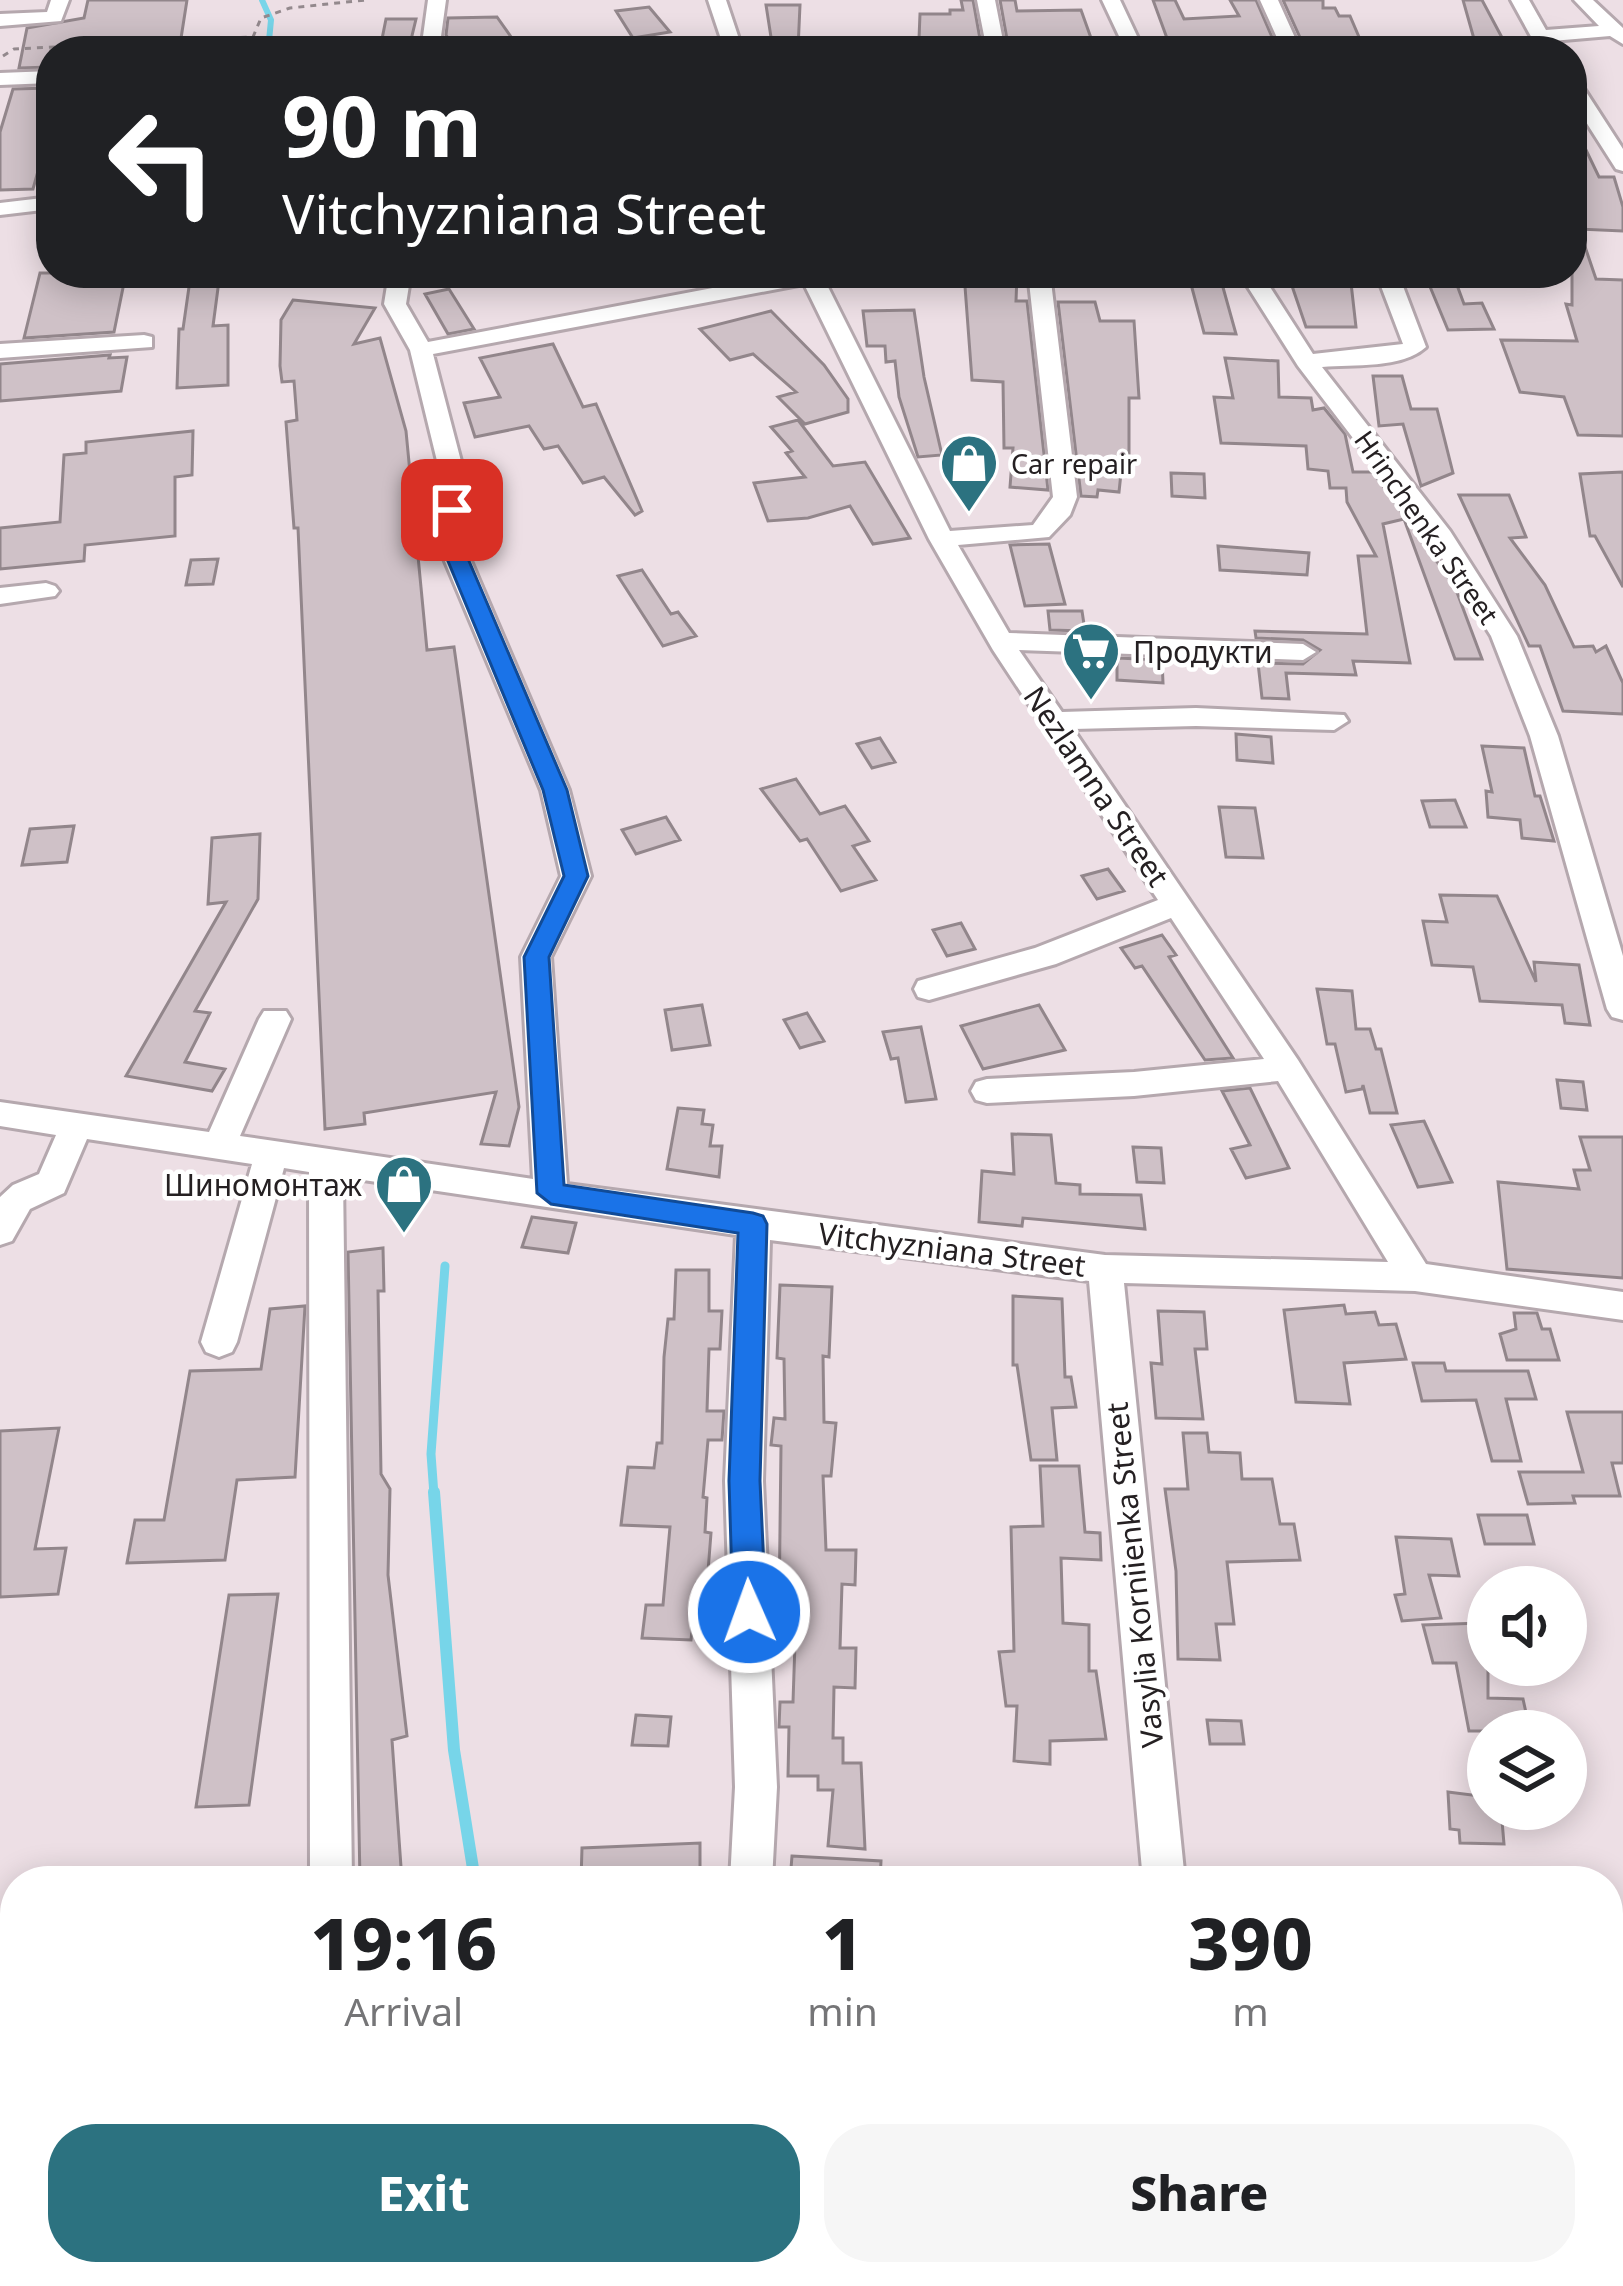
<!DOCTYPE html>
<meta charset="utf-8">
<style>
:root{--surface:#fff;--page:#f6f6f6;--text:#202124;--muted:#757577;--accent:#2c7280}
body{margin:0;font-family:"Noto Sans",sans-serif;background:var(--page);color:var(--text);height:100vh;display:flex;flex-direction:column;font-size:45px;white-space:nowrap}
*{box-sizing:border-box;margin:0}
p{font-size:39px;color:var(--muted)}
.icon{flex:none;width:66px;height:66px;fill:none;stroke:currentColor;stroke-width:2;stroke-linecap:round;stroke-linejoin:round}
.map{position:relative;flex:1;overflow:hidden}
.side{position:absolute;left:0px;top:1866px;width:1623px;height:420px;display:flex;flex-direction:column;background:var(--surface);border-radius:48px 48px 0 0;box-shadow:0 6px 30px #0003}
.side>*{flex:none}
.top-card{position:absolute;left:36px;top:36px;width:1551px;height:252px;border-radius:48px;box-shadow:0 6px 30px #0003;background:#202124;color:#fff;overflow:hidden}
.tools{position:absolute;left:1467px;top:1566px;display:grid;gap:24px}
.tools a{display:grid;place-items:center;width:120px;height:120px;border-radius:50%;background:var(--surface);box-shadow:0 6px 30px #0003;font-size:60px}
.pin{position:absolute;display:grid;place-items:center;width:102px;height:102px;color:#fff;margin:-51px;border-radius:24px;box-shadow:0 6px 18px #0006}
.me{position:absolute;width:132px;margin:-66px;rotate:358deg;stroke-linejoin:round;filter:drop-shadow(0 0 9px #0008)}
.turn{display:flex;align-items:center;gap:42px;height:252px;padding:0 48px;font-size:54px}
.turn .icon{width:156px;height:156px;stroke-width:2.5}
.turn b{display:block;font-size:84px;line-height:102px}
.eta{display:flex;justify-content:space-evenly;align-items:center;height:204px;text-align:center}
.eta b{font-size:72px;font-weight:800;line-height:84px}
.primary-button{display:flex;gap:24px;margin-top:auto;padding:24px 48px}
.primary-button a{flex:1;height:138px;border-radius:48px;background:var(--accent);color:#fff;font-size:48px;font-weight:800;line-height:138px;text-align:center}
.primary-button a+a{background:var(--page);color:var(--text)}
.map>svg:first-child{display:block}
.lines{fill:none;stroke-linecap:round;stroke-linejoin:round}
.stream-far2{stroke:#77d5e9;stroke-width:6}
.stream-far1{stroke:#77d5e9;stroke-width:9}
.stream{stroke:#77d5e9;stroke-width:12}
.building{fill:#cfc1c7;stroke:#92868b;stroke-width:3}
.minor-casing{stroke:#b5a8ae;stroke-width:6}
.path{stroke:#93898d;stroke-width:3;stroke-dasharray:6 6;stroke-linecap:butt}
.minor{fill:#fff;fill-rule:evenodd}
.route{fill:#1a73e8;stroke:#114b97;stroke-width:3}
.labels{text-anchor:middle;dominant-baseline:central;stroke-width:9;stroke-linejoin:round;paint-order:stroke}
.far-poi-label{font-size:27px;fill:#252022;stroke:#fff;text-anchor:start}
.far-street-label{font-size:27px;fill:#252022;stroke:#fff}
.poi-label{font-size:30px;fill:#252022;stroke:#fff;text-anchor:start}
.street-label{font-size:30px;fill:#252022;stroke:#fff}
</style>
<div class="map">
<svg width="1623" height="2286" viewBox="0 0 1623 2286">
<rect width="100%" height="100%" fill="#eddfe5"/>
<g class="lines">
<path class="stream-far2" d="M262,0L271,20L268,51"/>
<path class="stream-far1" d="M434,1495L431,1454L445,1266"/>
<path class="stream" d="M434,1492L454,1750L475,1881
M518,2271L519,2286"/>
</g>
<path class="building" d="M88,0H187L179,51H51V67L19,68L27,28L84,18Z
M961,0H973L980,39H976V49H948V40L919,39L920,14H950V10H963Z
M1000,0H1015L1017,11L1081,10L1091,38L1007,39Z
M1153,0H1175L1184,19L1239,16L1230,0H1256L1275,44H1263L1265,51H1190L1187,40L1168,41Z
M1283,0H1323V8H1335L1339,16H1350L1362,44L1315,51L1314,44H1303Z
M1463,0H1482L1507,47L1476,46Z
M766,5H800L798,49L773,50Z
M649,7L670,32L633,38L616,11Z
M497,17L521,51H456L446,35L448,18Z
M386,19H416L410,44H381Z
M51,88V125L33,189L0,190V132L13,89Z
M1572,121L1599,177H1614L1623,207V231L1579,229L1596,279L1623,280V436L1578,435L1564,397L1520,392L1501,340L1577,341L1566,304L1572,305Z
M40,273H126L114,332L24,338Z
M191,273H220L213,326L228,325V385L177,388L179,329H183Z
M964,273L1017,275L1016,301H1027L1048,490L1010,487L1013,448H1004L1003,382L972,380Z
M1188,273H1219L1236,334L1204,333Z
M1426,277H1454L1464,304L1482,303L1494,329L1448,330Z
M1290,280L1351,283L1356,327H1306Z
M449,289L474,329L448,334L425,294Z
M293,300L375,308L354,344L380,338L406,431L427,650L454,647L519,1107L509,1146L481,1144L496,1092L364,1113L365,1124L325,1129L298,528H294L286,422L297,420L294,381L282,382L280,366L281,320Z
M1058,302H1095L1100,321H1134L1139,398H1129V454H1123L1119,492L1098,490L1097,497L1081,496Z
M914,310L924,377L942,455L918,457L899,397L895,361L886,362L885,346H867L863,311Z
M771,311L824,365L848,399V412L805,424L778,397L796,392L753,354L730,360L700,329Z
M553,344L583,407L596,404L642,511L635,515L604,477L583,483L558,446L544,449L529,426L475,437L464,403L500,397L480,358Z
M110,355L109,358L127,357L121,391L0,401V364Z
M1225,358L1278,361L1279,397L1311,398L1313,410L1324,408L1345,434L1353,472H1373L1455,587L1482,659H1455L1404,519L1383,524L1410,663L1353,661L1356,675L1286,673L1289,699L1262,698L1258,663L1303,664L1320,650L1303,640L1256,638L1255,631L1367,634L1358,556H1376L1347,502L1346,488H1330L1328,471L1308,469L1306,446L1221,443L1214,397L1233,398Z
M1373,376H1402L1411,409H1437L1453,473L1421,486L1403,424L1379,426Z
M798,420L833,466L865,462L910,538L873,544L850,506L808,518L768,521L754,483L805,477L786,453L792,451L771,427Z
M193,431L192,475L175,477V536L85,545L84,561L0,569V528L60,522L64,455L86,453V442Z
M1623,472V587L1595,536H1590L1580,474Z
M1171,473L1204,474L1205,498L1172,496Z
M1459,495H1509L1526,537L1510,538L1545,585L1574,647L1593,646L1596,652L1606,646L1623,683V714L1563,711L1540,646H1529Z
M1049,544L1065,604L1025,606L1010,545Z
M1218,546L1309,553L1307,575L1220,570Z
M218,559L213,584L186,585L191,560Z
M642,570L671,614L678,612L696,636L663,646L618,576Z
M1048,611H1082L1085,631L1050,630Z
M1117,658L1162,660L1163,683L1117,680Z
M1236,734L1271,737L1273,763L1237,760Z
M880,738L895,762L872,768L857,744Z
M1482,746L1524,748L1535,796H1540L1554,841L1522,838L1520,820L1488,817L1486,791L1492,792Z
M796,779L820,814L845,806L869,841L853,846L876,880L841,891L807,839L800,841L761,789Z
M1455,800L1466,827H1430L1422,801Z
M1219,807L1255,808L1263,858L1226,857Z
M666,817L680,840L636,854L622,830Z
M74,826L67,862L22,865L30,829Z
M260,834L258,899L195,1011L210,1013L185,1062L225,1069L212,1091L126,1076L226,902L208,904L212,838Z
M1108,869L1124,891L1097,899L1082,876Z
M1440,895L1497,896L1536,982L1534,962L1579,965L1590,1025L1565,1023L1562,1005L1480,1001L1473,967L1432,965L1423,921L1447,922Z
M961,923L975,949L947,956L933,930Z
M1162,935L1176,955L1169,957L1233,1058L1205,1060L1142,966L1135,968L1121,948Z
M1317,989L1352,991L1356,1029H1370L1376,1049H1381L1397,1113H1370L1363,1085L1362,1089L1346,1092L1335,1044H1327Z
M702,1005L710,1045L672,1050L665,1010Z
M1039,1005L1065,1050L983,1069L961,1026Z
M807,1013L824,1041L800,1048L784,1020Z
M921,1027L936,1099L906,1102L898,1058L891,1059L883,1032Z
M1557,1080L1583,1082L1587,1110L1561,1108Z
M1250,1088L1289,1168L1246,1178L1231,1149L1250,1145L1222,1091Z
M678,1108L704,1110L702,1124L713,1125L710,1146H722L719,1177L667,1169Z
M1424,1121L1452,1182L1418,1187L1391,1125Z
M1012,1134L1051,1135L1056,1183L1080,1185V1194L1141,1195L1145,1229L1023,1218L1022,1226L979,1222L982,1171L1014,1174Z
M1580,1137H1623V1278L1507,1269L1498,1182L1579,1189L1574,1170H1590Z
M1133,1147L1161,1148L1164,1183L1137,1182Z
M532,1217L576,1223L568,1253L522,1247Z
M383,1248L384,1291H378L381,1474L390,1489L388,1575L407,1736L392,1740L402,1881H360L348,1252Z
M676,1270H709V1311H722L720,1349H709L707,1411H724L722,1440H708L703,1497L707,1498L705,1532L711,1533L707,1584L697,1583L691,1640L642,1638L646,1605H663L670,1527L621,1525L628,1467L654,1468L657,1443H662L664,1357L668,1319H674Z
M780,1285L832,1287L829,1357L823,1356L824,1422L836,1423L831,1476H823L826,1550H856L855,1585L842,1584L840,1648H856L855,1688L834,1687L833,1738H843V1763H861L865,1849L828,1846L833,1790H818V1776H788L789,1727H779L780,1702H793L796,1613H779L781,1446L771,1445L774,1418L785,1419L784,1359L777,1358Z
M1013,1296L1062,1299L1065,1377H1071L1076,1407L1052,1408L1057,1460H1031L1017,1365H1013Z
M1344,1305L1346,1314L1375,1312L1379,1325L1396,1324L1406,1359L1344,1363L1350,1404L1296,1402L1284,1310Z
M305,1306L295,1477L237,1480L225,1560L127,1563L135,1520H164L190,1371L261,1369L270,1309Z
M1158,1311L1204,1312L1207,1349H1195L1203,1419L1156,1418L1151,1363L1162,1364Z
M1514,1313H1537L1542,1329H1550L1559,1360H1507L1500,1334L1516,1329Z
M1413,1363H1444L1446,1371H1528L1536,1399H1506L1521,1461H1492L1476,1400L1422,1401Z
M1567,1412H1623V1463H1612L1620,1496H1573L1575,1503L1528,1504L1519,1472H1583Z
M59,1428L35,1549L66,1548L58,1594L0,1597V1431Z
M1183,1433H1207L1209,1452L1240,1453L1242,1479H1272L1280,1524H1294L1300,1560L1227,1562L1234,1624H1216L1220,1660L1178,1659L1176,1571L1165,1489H1188Z
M1040,1466H1079L1085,1532L1100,1533L1101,1560L1061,1558L1063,1623L1089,1625V1671H1096L1106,1739L1050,1741V1764L1014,1761L1017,1706H1006L999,1652L1014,1651L1011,1527L1043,1526Z
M1478,1515H1527L1534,1544H1485Z
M1396,1537L1451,1539L1459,1576L1429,1575L1441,1618L1402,1621L1395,1595L1405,1594Z
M278,1594L249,1805L196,1807L229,1595Z
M1482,1623L1488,1647V1698L1523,1699L1530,1731H1469L1456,1663H1433L1423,1625Z
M636,1715L671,1717L668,1746L632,1745Z
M1207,1720L1241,1721L1244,1744H1210Z
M1448,1792L1488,1797V1809H1501L1504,1844L1460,1843L1459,1830L1450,1829Z
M700,1843V1881H581L582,1848Z
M792,1856L881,1861L880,1881H790Z"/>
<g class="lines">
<defs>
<path id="minor" d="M51,0H69L61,21L0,26V14L47,12Z
M428,0H446L439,51H421Z
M708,0H726L743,51H725Z
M977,0H995L1005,51H987Z
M1102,0H1120L1144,51H1126Z
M1260,0H1278L1301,51H1283Z
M1511,0H1529L1546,30L1599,26L1574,0H1593L1623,28V44L1610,36L1552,41L1557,51H1539Z
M51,71V83L0,85V73Z
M1572,79L1579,81L1623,149V171L1616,169L1572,100Z
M51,197V209L0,215V203Z
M389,273H411L406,304L428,342L792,273H821L950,531L1033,525L1053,497L1028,273H1050L1077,497L1070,515L1049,537L958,545L1009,633L1303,644L1316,652L1303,660L1019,650L1062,712L1196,708L1344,715L1348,721L1334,730L1196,726L1073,729L1298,1060L1426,1264L1623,1292V1320L1415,1291L1124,1283L1185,1881H1143L1089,1281L770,1240L763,1481L777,1787L772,1881H730L735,1787L725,1481L736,1235L343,1177L352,1881H310L309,1172L284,1168L237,1342L232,1352L219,1357L206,1352L201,1342L252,1164L87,1139L64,1193L30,1209L12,1241L0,1245V1197L13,1185L39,1174L56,1135L0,1126V1102L209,1132L259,1019L264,1011H286L291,1019L240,1136L533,1179L521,957L561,876L541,790L442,554L438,465L410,350L384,304ZM804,284L929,539L993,650L1158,900L1035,948L918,981L914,989L918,997L929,1000L1056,964L1171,918L1264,1059L1134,1072L987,1079L976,1082L971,1091L976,1100L987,1103L1134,1096L1278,1081L1388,1262L1105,1255L567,1184L551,957L591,876L569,790L468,554L462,465L433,354Z
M1239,273H1261L1313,354L1403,344L1376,273H1398L1426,347C1402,369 1354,364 1322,367L1450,531L1517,636L1558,736L1623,956V1020L1612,1017L1607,1009L1530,736L1491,636L1430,539L1298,366Z
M144,335L152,337V347L0,358V344Z
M46,583L55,586L59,591L55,596L0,604V588Z
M196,2271H244L241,2286H193Z
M331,2271H379L385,2286H337Z
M664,2271H714L708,2286H658Z
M1183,2271H1231L1233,2286H1185Z"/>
</defs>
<use href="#minor" class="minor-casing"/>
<path class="path" d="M3,56L14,49L253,37L261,18L290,8L366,0"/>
<use href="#minor" class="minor"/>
</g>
<path class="route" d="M452,504L463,510L466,554L567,790L588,876L549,957L564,1185L753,1213L763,1216L767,1224L760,1481L766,1612L761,1623L749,1627L738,1623L733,1612L729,1481L738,1233L551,1204L537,1193L524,957L564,876L543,790L445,554L442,510Z"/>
<defs>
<symbol id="shop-pin" viewBox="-11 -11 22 30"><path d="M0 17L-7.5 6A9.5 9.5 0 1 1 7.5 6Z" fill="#2c7280" stroke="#fff"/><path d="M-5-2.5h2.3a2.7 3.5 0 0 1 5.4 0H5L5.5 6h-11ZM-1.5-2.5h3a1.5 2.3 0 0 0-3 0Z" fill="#fff"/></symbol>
<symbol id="supermarket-pin" viewBox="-11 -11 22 30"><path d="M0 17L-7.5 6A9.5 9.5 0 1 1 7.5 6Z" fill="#2c7280" stroke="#fff"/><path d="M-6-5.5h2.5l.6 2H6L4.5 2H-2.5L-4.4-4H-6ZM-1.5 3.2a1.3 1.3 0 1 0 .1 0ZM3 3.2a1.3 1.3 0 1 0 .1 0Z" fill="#fff"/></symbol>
</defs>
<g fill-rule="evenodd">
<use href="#shop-pin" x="936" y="430" width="66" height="90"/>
<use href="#supermarket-pin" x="1058" y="618" width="66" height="90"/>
<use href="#shop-pin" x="371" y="1151" width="66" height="90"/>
</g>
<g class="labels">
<g class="far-poi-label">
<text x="1011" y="463">Car repair</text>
</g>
<g class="far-street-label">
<text transform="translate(1427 527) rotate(55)">Hrinchenka Street</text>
</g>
<g class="poi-label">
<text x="1133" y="651">Продукти</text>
<text x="362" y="1184" text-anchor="end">Шиномонтаж</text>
</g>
<g class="street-label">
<text transform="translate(1097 786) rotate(56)">Nezlamna Street</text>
<text transform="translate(952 1249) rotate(7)">Vitchyzniana Street</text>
<text transform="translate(1134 1575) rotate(-96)">Vasylia Korniienka Street</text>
</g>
</g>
</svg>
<div class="tools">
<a><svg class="icon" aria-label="sound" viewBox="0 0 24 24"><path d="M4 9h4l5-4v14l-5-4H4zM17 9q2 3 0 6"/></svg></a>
<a><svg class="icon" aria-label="layers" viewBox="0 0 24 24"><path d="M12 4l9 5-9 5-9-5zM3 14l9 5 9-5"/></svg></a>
</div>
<div class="pin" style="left:452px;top:510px;background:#d93025"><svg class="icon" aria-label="arrive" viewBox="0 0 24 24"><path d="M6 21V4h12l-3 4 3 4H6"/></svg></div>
<svg class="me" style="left:749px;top:1612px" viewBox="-20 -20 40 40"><circle r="17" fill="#1a73e8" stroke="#fff" stroke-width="3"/><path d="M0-11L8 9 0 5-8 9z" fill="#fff"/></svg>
<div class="top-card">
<div class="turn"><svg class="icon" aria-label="left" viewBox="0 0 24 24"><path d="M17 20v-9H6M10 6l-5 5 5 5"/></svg><div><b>90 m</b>Vitchyzniana Street</div></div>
</div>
<section class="side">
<div class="eta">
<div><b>19:16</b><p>Arrival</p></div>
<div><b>1</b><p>min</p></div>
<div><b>390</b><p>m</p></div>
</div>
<div class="primary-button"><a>Exit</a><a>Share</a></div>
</section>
</div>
